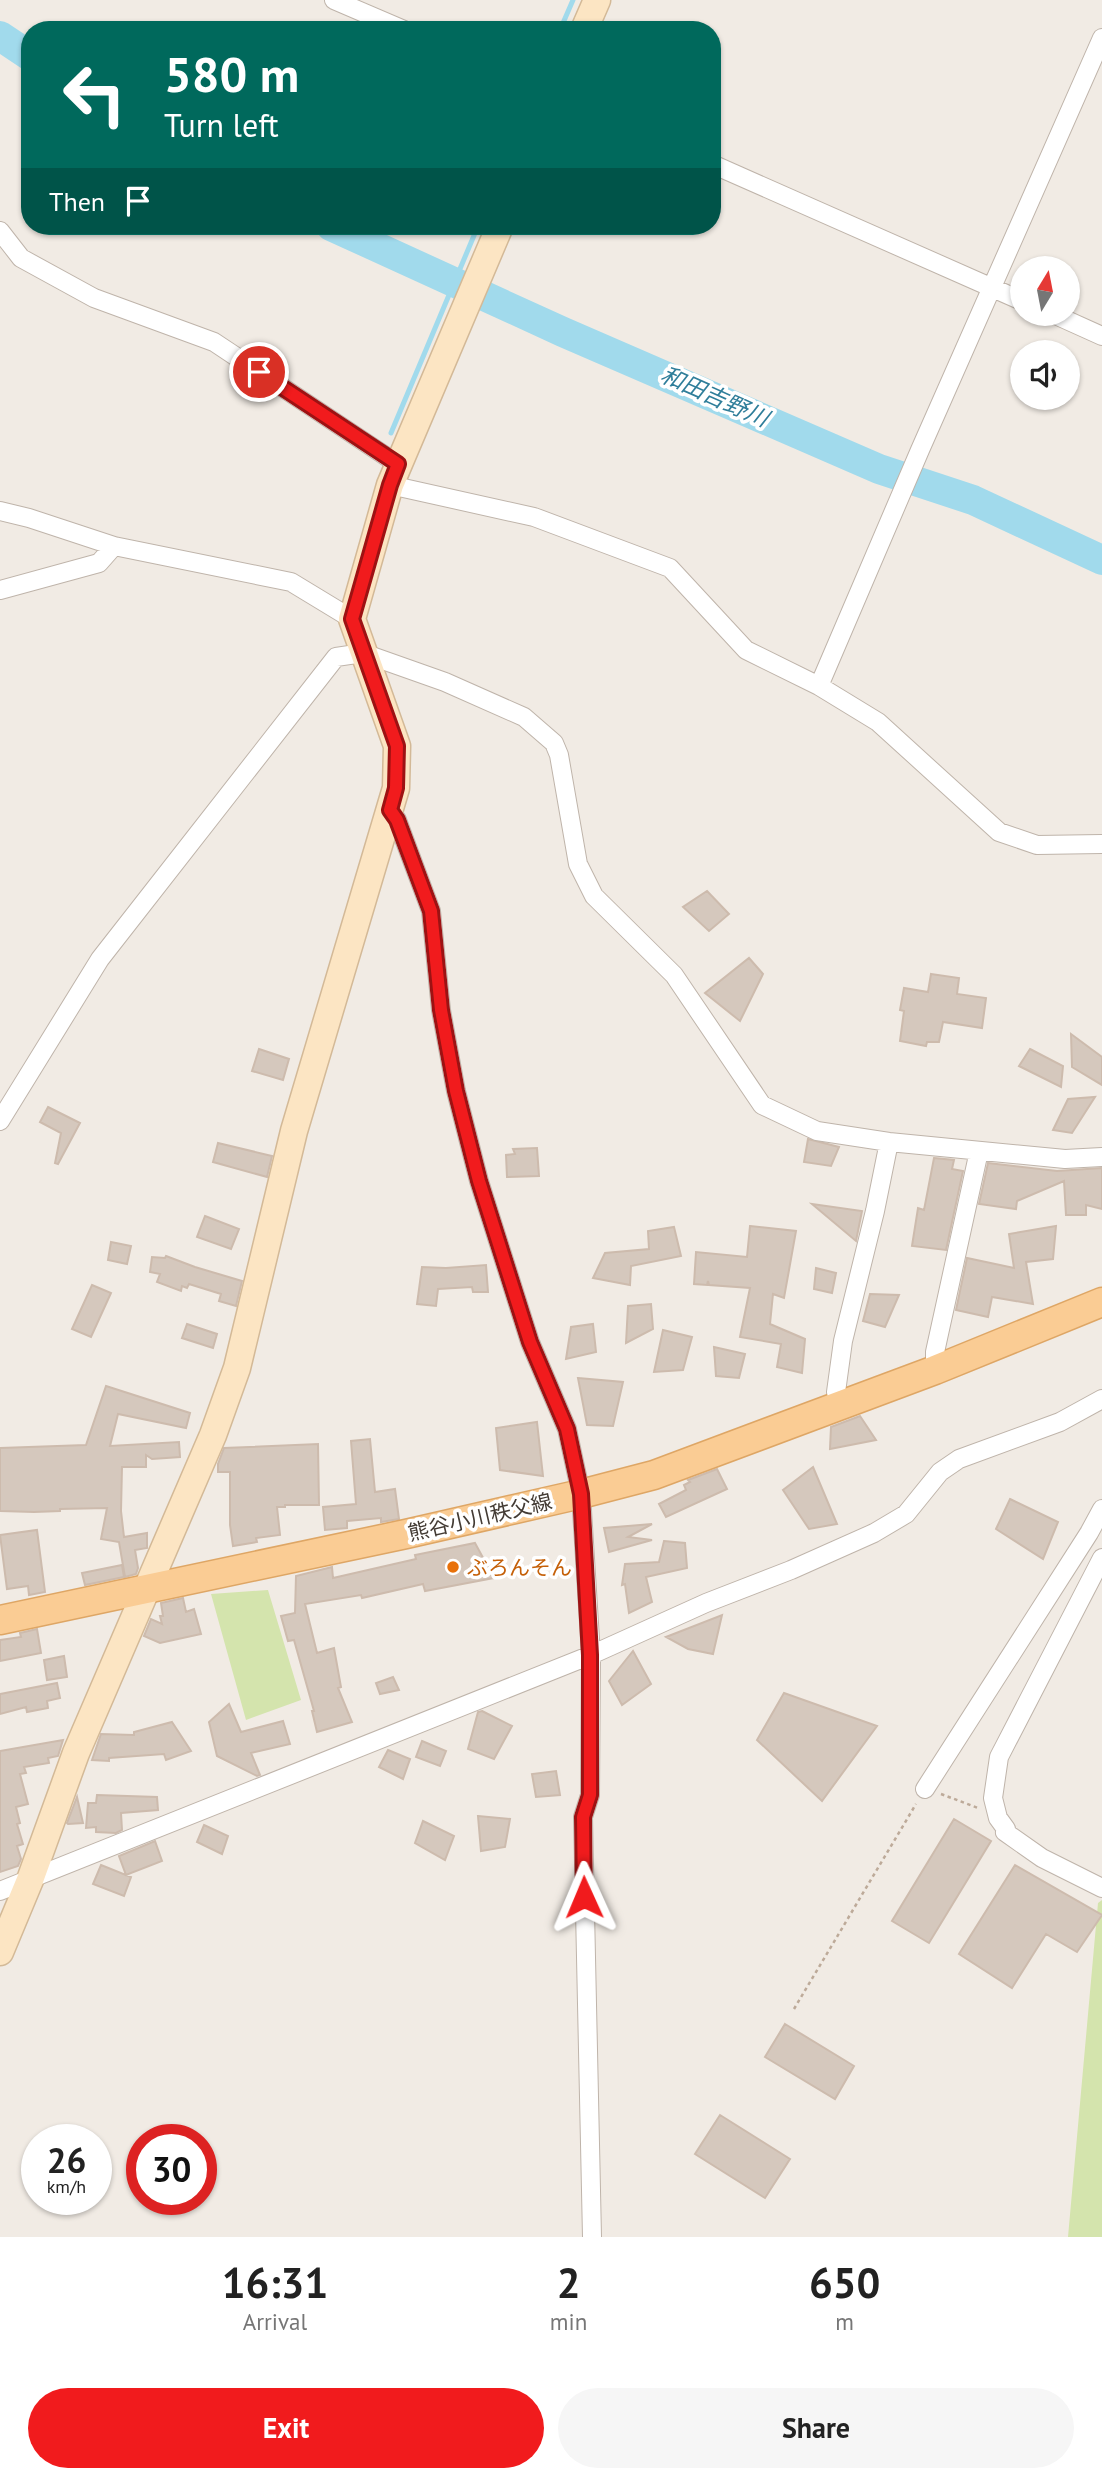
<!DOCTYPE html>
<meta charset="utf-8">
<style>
:root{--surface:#fff;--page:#f6f6f6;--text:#222;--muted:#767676;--accent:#f11b1d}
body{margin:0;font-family:"PT Sans","Noto Sans JP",sans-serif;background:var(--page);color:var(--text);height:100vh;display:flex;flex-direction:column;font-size:26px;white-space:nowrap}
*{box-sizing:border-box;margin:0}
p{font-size:23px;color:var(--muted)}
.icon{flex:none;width:38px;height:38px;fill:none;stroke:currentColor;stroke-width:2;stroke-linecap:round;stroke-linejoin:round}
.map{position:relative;height:2237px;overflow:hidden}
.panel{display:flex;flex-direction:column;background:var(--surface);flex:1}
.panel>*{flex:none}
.guide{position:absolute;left:21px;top:21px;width:700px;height:214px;border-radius:28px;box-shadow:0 2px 5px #0004;background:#00695c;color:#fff;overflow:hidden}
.needle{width:46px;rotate:10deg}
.fabs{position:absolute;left:1010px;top:256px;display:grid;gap:14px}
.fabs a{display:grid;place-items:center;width:70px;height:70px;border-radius:50%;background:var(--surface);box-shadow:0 2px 5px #0004;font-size:35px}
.speed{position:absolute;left:21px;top:2124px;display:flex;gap:14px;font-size:35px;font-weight:700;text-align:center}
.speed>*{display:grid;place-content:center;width:91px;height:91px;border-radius:50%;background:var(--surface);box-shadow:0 2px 5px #0004;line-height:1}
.speed small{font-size:18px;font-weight:400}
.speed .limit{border:10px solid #d22;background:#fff;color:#111}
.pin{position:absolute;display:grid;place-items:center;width:60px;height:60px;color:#fff;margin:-30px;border:4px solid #fff;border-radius:50%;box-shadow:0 2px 7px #0007}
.me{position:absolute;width:77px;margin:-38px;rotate:359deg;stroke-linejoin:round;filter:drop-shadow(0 0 5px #0008)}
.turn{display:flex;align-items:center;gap:24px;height:147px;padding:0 28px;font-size:32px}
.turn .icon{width:91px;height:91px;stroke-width:2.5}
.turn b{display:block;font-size:49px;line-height:60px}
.then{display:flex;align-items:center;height:66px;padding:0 28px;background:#0003;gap:14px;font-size:26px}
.eta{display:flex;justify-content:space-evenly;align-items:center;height:119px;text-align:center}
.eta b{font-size:42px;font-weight:800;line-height:49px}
.primary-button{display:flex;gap:14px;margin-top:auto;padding:14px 28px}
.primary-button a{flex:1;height:80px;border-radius:42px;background:var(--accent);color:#fff;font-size:28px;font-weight:800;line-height:80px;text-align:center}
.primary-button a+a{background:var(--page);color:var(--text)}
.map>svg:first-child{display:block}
.green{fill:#d4e4ad}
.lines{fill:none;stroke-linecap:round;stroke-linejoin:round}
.stream{stroke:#a1daec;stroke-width:5}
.river{stroke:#a1daec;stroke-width:30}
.building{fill:#d5c8bd;stroke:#cdbbad;stroke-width:2}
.street-casing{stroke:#bfb4aa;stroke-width:20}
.secondary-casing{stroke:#d3b997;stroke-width:29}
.primary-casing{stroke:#dea665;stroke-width:31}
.path{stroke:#bdaa99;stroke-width:2.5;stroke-dasharray:3.5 3.5;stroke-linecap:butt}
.street{stroke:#fff;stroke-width:18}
.secondary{stroke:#fce5c3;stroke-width:26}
.primary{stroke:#facc94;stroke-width:28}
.route-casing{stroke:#9d1213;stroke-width:18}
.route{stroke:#f11b1d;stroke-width:12}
.food-dot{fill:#e8710a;stroke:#fff;stroke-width:2.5}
.labels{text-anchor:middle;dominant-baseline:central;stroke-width:7;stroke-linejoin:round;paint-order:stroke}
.street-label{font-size:21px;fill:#433b34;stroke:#fff}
.food-label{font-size:21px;fill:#c56008;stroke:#fff;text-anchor:start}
.water-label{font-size:23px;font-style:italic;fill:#2f7e9a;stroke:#fff}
</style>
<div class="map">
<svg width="1102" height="2237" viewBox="0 0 1102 2237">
<rect width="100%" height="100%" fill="#f1ebe4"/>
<path class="green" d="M268,1590L301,1700L246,1720L211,1594Z
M1102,1900V2237H1068L1098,1903Z"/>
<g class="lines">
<path class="stream" d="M560,30L573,0
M391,433L478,226"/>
<path class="river" d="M0,36L30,56
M331,226L563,332L879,469L973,500L1102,560"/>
</g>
<path class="building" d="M707,891L729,914L709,931L683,907Z
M749,958L763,974L740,1021L705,993Z
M931,974L959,978L957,994L986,998L982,1028L943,1022L939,1042H927L926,1046L900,1041L904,1011L900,1010L904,988L928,992Z
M1071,1034L1102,1057V1085L1072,1067Z
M259,1049L289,1059L283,1080L252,1071Z
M1030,1049L1063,1066L1061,1087L1019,1066Z
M1095,1097L1072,1133L1053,1130L1068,1099Z
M48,1107L80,1123L58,1164L55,1163L61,1133L40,1122Z
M808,1139L839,1147L831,1166L804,1162Z
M218,1143L272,1156L267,1177L213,1162Z
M537,1148L539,1176L507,1177L506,1155L515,1154L513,1149Z
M934,1158L954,1160L952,1169L963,1171L946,1250L912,1246L918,1208L924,1210Z
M988,1163L1057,1171L1102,1168V1209L1086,1205V1215H1066L1064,1181L1017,1201L1016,1209L979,1204Z
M812,1204L862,1211L856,1241Z
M205,1216L239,1229L231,1249L197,1237Z
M750,1226L796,1231L784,1298L773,1294L770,1324L805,1339L802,1373L777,1367L781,1344L740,1337L750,1288L709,1285L708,1281L707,1285L694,1284L696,1252L747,1257Z
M1056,1226L1053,1259L1026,1262L1033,1304L992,1297L988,1317L956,1310L967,1258L1014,1268L1009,1234Z
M674,1227L681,1256L631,1266L630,1285L593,1278L605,1253L649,1249L648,1231Z
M111,1242L131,1246L127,1264L108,1260Z
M166,1256L195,1267L242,1281L236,1306L219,1301L221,1294L189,1284L187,1288L182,1286L181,1291L157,1282L160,1274L150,1272L152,1257L165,1258Z
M486,1265L488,1292H473L472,1287L438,1289L436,1306L417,1304L422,1267L446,1268Z
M816,1268L836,1273L832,1293L814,1289Z
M92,1285L111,1293L91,1337L72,1329Z
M870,1294L899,1295L885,1327L863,1321Z
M651,1304L653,1329L626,1343L628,1306Z
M187,1324L217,1334L213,1348L182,1338Z
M593,1324L596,1352L566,1359L571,1327Z
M663,1330L692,1337L683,1370L654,1372Z
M714,1347L745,1354L739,1378L716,1376Z
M578,1378L623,1382L613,1426L587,1425Z
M106,1386L190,1413L186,1428L118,1414L110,1446L179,1442L180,1457L152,1459L146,1455V1467H122L121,1511L124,1537L147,1533V1548L135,1550L138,1568L136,1574L125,1577L119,1542L101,1539L107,1508L60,1509V1511L34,1512L0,1511V1448L86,1445Z
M860,1416L876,1440L830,1449L831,1427Z
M537,1422L543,1476L500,1470L496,1428Z
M370,1439L375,1492L395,1489L399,1519L381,1522V1518L347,1521V1528L325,1530L323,1507L356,1504L351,1441Z
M318,1444L319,1505H285V1507H277L280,1535L256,1538L257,1542L233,1546L230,1525V1472H218V1464L224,1448Z
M813,1467L837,1524L809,1529L783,1490Z
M717,1469L727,1489L666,1517L659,1504L686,1490L684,1485L690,1482L688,1480Z
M1010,1499L1058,1522L1043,1559L996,1529Z
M652,1524L628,1537L652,1540L609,1552L604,1528Z
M37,1530L45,1592L29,1595L28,1586L7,1589L0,1535Z
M664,1541L685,1543L687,1568L646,1577L652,1602L629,1613L625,1584L622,1585L625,1564L659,1562Z
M475,1543L494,1578L425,1591L423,1584L362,1598L361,1595L305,1604L317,1653L334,1648L341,1687L338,1688L352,1722L317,1732L312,1711H314L294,1640L288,1641L281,1616L295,1613L296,1576L332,1567L333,1578L416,1559L415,1555Z
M122,1565L124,1577L85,1585L82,1573Z
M183,1598L186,1612L194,1609L201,1634L160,1643L144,1636L151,1619L162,1624L160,1616H163L161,1603Z
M722,1615L713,1654L688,1649L666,1637Z
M37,1629L41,1653L0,1661V1640L21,1637L20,1633Z
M633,1651L651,1684L622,1705L609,1681Z
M64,1656L67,1677L47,1680L44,1660Z
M393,1677L399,1690L380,1694L376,1683Z
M57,1683L60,1698L47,1701L48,1708L27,1712L26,1707L0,1714V1694Z
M784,1693L877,1726L822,1801L757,1740Z
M229,1704L241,1732L283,1721L290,1744L251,1753L260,1775L257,1776L217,1756L209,1722Z
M482,1711L512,1726L494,1759L468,1749L478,1712Z
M172,1722L191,1751L166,1760L164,1754L109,1758V1761L92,1760L101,1734L134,1735V1732Z
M63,1740L58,1756L48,1758L49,1763L24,1767L26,1773L20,1774L28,1804L16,1807L20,1823L17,1824L23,1844L17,1846L21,1859L18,1866L0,1872V1751Z
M422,1741L446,1751L440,1766L416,1757Z
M388,1750L410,1759L403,1779L379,1767Z
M556,1771L560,1795L536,1797L532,1774Z
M97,1795L157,1797L158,1810L121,1813L122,1830L116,1833L96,1832V1827L86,1828L88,1803H96Z
M77,1797L83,1823L68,1824L67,1823Z
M478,1816L510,1819L505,1847L481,1851Z
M954,1819L991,1841L929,1943L892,1921Z
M423,1821L454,1836L445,1860L415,1843Z
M204,1825L228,1836L222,1854L197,1842Z
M155,1841L162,1861L126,1875L119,1856Z
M101,1865L131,1877L124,1896L93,1884Z
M1015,1865L1102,1915L1077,1952L1046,1934L1012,1988L959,1954Z
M785,2024L854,2066L835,2099L765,2057Z
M720,2115L790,2159L765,2198L695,2154Z"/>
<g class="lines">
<defs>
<path id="street" d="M334,0L404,30
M712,164L1022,301
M0,231L21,258L94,298L214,342L399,465
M1051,313L1102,336
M390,485L534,517L670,568L746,650L819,686L878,722L999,832L1037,845L1102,844
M0,511L29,518L114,546L291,582L352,619
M0,590L99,563L114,546
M819,686L920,450L1102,38
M390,810L397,820L431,911L441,1010L456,1091L479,1181L530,1342L567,1429L581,1494L591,1655L590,1795L583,1817L592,2237
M0,1121L100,959L336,657L363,653L445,682L524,717L554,743L559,755L578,864L594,896L674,975L762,1105L817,1131L889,1142L1065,1159L1102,1157
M935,1370V1352L979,1151
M840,1406L836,1392L843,1341L875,1211L889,1142
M1102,1558L999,1757L993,1798L998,1818L1006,1829L1005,1832L1042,1858L1102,1888
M925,1789L1089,1533L1102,1509
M0,1891L591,1655L706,1603L791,1570L874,1533L906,1514L940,1472L959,1459L1060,1422L1102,1399"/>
<path id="secondary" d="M584,30L597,0
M0,1952L30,1880L76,1753L213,1435L237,1368L294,1131L396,788L397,746L352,619L390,485L500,226"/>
<path id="primary" d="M0,1620L406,1534L581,1494L654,1475L935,1370L1102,1302"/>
</defs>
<use href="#street" class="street-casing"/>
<use href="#secondary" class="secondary-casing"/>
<use href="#primary" class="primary-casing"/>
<path class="path" d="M941,1794L978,1808
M794,2009L916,1804"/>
<use href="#street" class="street"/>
<use href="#secondary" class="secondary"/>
<use href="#primary" class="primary"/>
</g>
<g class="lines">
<defs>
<path id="route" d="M259,372L398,464L390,485L352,619L397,746L396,788L390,810L397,820L431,911L441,1010L456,1091L479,1181L530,1342L567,1429L581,1494L590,1655V1795L583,1817L584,1897"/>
</defs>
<use href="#route" class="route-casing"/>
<use href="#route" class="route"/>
</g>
<circle class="food-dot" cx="453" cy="1567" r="7"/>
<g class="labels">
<g class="street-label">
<text transform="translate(480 1517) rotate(-13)">熊谷小川秩父線</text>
</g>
<g class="food-label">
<text x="467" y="1567">ぶろんそん</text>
</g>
<g class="water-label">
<text transform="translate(715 396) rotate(24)">和田吉野川</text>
</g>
</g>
</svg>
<div class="fabs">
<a><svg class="needle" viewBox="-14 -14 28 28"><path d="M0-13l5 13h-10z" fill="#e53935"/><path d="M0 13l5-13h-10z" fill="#767676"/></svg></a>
<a><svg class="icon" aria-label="sound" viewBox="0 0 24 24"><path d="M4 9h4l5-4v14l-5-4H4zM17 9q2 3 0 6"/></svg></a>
</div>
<div class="speed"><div>26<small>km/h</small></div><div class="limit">30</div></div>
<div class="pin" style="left:259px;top:372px;background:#d93025"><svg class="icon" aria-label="arrive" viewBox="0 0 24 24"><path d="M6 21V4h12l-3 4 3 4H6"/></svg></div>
<svg class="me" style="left:584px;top:1897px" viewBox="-20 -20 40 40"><path d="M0-17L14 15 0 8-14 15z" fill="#f11b1d" stroke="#fff" stroke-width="4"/></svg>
<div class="guide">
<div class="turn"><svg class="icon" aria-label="left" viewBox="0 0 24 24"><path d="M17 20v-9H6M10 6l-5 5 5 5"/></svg><div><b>580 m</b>Turn left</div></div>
<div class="then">Then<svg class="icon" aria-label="arrive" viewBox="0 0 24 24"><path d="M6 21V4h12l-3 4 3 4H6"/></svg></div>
</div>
</div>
<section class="panel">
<div class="eta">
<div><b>16:31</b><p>Arrival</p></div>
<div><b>2</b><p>min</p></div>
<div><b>650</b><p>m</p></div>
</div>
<div class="primary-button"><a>Exit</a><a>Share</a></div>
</section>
